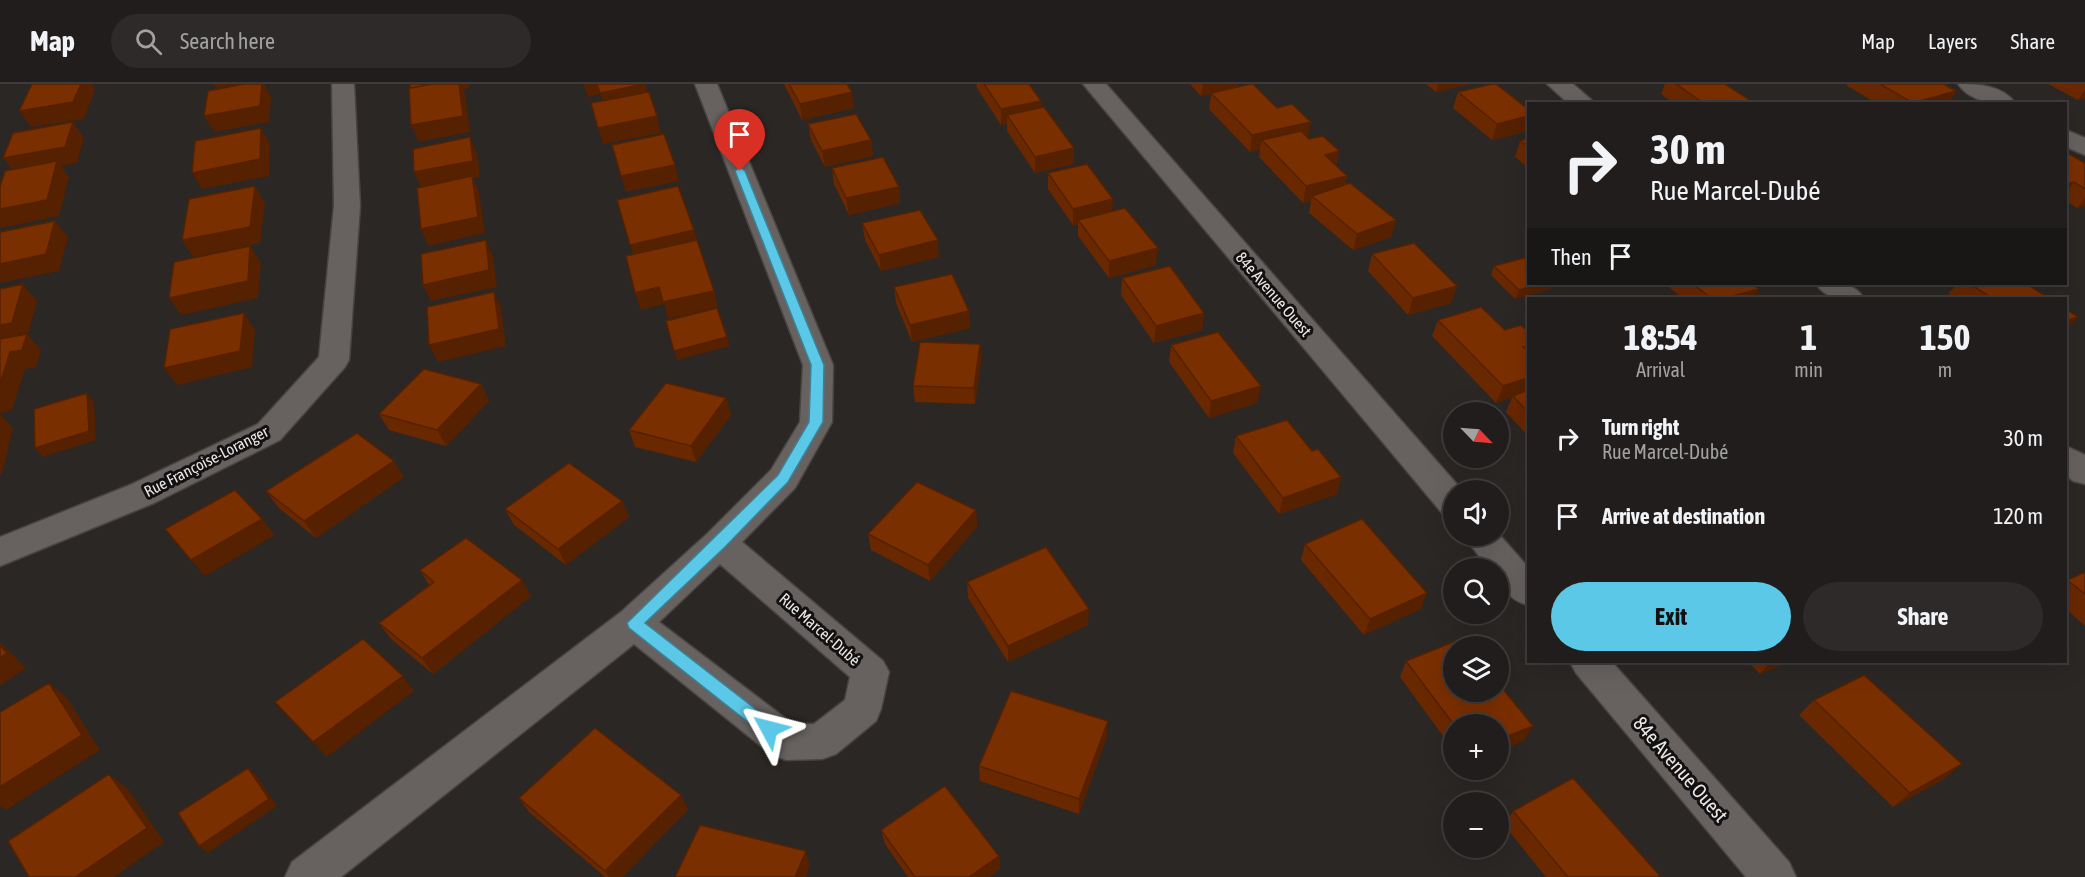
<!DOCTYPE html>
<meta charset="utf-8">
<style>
:root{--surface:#201d1c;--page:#2d2a29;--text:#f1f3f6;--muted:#a2a2a3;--line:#3d3b3b;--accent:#5bc8e7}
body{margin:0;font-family:"Asap Condensed",sans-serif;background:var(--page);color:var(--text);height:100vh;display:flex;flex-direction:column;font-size:22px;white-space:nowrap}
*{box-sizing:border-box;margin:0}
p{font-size:20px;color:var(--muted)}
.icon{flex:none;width:33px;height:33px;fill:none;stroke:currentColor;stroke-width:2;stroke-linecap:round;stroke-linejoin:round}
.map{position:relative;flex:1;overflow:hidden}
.sheet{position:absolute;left:1527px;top:213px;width:540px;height:366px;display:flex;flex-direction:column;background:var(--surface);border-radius:0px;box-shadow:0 6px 24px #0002,0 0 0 2px var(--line)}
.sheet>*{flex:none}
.top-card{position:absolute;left:1527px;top:18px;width:540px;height:183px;border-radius:0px;box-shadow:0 6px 24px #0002,0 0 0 2px var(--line);background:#201d1c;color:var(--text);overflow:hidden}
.needle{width:39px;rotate:115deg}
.fabs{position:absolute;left:1443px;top:318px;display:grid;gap:12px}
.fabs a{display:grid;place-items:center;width:66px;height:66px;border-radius:50%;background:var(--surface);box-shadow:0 6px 24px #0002,0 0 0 2px var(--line);font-size:30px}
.pin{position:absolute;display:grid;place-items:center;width:51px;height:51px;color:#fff;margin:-62px -26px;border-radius:50% 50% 50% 0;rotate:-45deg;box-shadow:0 0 6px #0007}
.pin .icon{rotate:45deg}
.me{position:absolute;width:66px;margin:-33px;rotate:308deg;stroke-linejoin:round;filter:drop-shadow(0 0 4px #0008)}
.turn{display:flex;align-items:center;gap:21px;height:126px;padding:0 24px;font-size:27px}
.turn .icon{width:78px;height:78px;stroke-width:2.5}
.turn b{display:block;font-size:42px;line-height:51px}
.then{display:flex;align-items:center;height:57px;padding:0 24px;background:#0003;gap:12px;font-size:22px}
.eta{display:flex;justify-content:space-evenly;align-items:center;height:102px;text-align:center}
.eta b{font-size:36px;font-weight:700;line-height:42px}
.button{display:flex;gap:12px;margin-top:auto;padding:12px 24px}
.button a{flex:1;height:69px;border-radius:36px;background:var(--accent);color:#111;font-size:24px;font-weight:700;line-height:69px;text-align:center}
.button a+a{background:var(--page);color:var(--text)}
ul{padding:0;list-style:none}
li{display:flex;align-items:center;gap:18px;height:78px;padding:0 24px}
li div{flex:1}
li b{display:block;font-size:22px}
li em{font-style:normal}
header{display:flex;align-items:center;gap:36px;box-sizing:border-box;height:84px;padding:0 30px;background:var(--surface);border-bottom:2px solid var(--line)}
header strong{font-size:28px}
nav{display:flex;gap:33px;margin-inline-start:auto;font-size:21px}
.search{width:420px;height:54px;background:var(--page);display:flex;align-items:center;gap:15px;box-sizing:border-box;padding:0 21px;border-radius:33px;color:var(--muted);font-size:22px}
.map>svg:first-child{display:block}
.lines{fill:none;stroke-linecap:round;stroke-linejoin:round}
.minor-casing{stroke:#474442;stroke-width:3}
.minor{fill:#676260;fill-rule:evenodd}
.wall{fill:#692800}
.shaded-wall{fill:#552100}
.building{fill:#7a2f00;stroke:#552100;stroke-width:1.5}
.route{fill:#5bc8e7;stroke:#3b8296;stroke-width:1.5}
.labels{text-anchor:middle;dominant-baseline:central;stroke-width:6;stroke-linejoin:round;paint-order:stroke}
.street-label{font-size:16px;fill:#eae7e6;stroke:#121010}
.near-street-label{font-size:20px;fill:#eae7e6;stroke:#121010}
</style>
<header>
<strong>Map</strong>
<div class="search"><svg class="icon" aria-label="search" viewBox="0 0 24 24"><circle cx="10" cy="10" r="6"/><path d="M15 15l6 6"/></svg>Search here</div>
<nav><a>Map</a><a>Layers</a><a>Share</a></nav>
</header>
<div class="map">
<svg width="2085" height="793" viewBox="0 0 2085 793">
<rect width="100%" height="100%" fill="#2b2725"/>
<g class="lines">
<defs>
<path id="minor" d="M332,0H354L360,122L349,276L345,283L280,356L154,419L0,482V453L130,401L258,340L319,273L334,122Z
M695,0H717L833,281L832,338L795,404L742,458L883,577L889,588L881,625L876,637L836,670L822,675L786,676L772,671L634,560L341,793H285L292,778L621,528L708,449L771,386L800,338L803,281ZM720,480L850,593L845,616L814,640H793L659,538Z
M1083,0H1106L1462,406H1454V433L1442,429Z
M1547,0H1573L1596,20H1569Z
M1958,0C1978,0 2003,1 2016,20C1996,20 1971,19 1958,0Z
M2066,46L2085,54V71L2066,63Z
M1816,200C1834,198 1853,197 1864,214C1846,216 1827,217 1816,200Z
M2066,362L2085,371V400L2073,397L2066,391Z
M1498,449L1528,483V521C1511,517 1498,503 1498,484H1488L1464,452H1498Z
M1570,578H1612L1789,778L1796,793H1746L1576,589Z"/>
</defs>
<use href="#minor" class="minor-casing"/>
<use href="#minor" class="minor"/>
</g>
<path class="wall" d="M784,0H847L854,24L802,36Z
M976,0H1029L1041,24L1074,64V80L1035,89L1007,47V40L1001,41L977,4Z
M1190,0H1238V3L1309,55L1339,67L1336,81L1347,92L1345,101L1396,136L1391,153L1353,166L1309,129L1311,117L1303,119L1259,73L1260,65L1250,68L1209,25L1211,10L1201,12Z
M1426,0H1469L1436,8Z
M1665,0H1725L1750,16L1748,20H1674L1661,10Z
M1847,0H1944L1956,7L1948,20H1877L1846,1Z
M2048,0H2085V14L2078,16Z
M1458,8L1528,25V47L1492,56L1453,24Z
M808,40L871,56L873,72L825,83L811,56Z
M1528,54V84L1515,73L1520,57Z
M2066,68L2085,79V122L2077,124L2066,117Z
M832,84L899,103L900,119L849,131L834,100Z
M1048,89L1113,127L1156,181L1109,194L1078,152V140L1073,141L1048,105Z
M862,139L939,173L881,187L865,156Z
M1372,170L1451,219L1408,231L1368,187Z
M1494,182L1553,204L1515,215L1491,191Z
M1122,194L1204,229L1202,246L1154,259L1121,211Z
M1665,200H1752L1759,205L1753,214H1682Z
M1957,200H2026L2049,214H1955L1948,210Z
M894,203L969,227L970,244L912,258L896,219Z
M1438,236L1505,246L1528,248V352L1506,328L1512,313L1496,319L1432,252Z
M980,260L981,277L975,320L915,318L913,302Z
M1171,261L1261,302L1257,319L1209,334L1169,278Z
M481,300L489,317L446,362L389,346L379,330Z
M726,314L731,331L696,378L635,363L629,346Z
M1236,352L1312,367L1341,393L1337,410L1279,430L1233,369Z
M404,393L316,454L279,424L266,407Z
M622,417L629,433L566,481L514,441L505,425Z
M976,426L977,443L930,497L871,466L868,450Z
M1305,460L1421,525L1364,551L1301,476Z
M420,486L531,512L433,590L391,555L379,539L429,501Z
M2085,488V542L2066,525V497Z
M967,498L1088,541L1008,578L968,514Z
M1406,577L1524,657L1454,640V667L1400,593Z
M1748,578H1788L1760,590Z
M1814,616L1944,695L1893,723L1799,631Z
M1107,652L1079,730L980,697L979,682Z
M681,711L688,726L622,793H605L529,728L519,714Z
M1513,727L1659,793H1546L1504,741Z
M881,746L999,772L1000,785L989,793H908L885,760Z"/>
<path class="shaded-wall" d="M81,0H92L95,6L84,35L31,43L19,27Z
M213,0H241L216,4Z
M262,0H264L271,13L269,38L214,48L204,32Z
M440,0H469V4L463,5L465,11L470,48L419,58L411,41Z
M583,0H597L600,10L588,13Z
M645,0L650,16L605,25L600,9Z
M1203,0H1238L1237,4L1201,12Z
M1438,0H1469L1436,8Z
M2085,6V14L2078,16Z
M1956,7L1948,20H1912L1913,19Z
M852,8L854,24L802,36L800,20Z
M1750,16L1748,20H1738Z
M1041,17V33L1007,31V40L1001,41V25Z
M657,32L661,49L603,60L598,44Z
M1528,32V47L1492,56L1497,40Z
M73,38L84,54L77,79L61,82L69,93L59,132L0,144V125L16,90L3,74Z
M1311,38L1308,54L1262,56L1260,65L1250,68L1252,51Z
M261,44L270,60L269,92L202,105L192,89Z
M470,53L477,70L480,93L473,94L479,108L485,149L428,162L421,145L422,105L414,88Z
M871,56L873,72L825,83L822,67Z
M1074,64V80L1035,89V73Z
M1339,67L1335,84L1325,71Z
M675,81L679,97L626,108L621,92Z
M1347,92L1344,109L1312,112L1311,117L1303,119L1306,102Z
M2074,98L2066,109V100Z
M255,102L265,119L260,159L193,173L182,156Z
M899,103L900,119L849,131L846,114Z
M2085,114V122L2077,124Z
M1113,115L1112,132L1078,136V140L1073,141V125Z
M1396,136L1391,153L1353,166L1357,150Z
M55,137L68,153L59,187L0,199V180Z
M694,146L699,162L636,177L630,161Z
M486,156L493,173L497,203L431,217L423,201Z
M938,156L939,173L881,187L879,171Z
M250,162L261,179L258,214L181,231L169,214Z
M1158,164L1156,181L1109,194V177Z
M23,200L37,217L28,251L41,266L36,283L25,285L12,326L0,329V241Z
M1541,200H1555L1553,204L1515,215L1519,206Z
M1457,202L1451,219L1408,231L1413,214Z
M659,203L714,207L718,223L668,235L664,220L641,226L635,209Z
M1759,205L1753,214H1725Z
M494,208L501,224L506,262L438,278L429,261Z
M969,227L970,244L912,258L910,241Z
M244,229L255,246L252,283L177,301L164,284Z
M1204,229L1202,246L1154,259L1156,242Z
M2078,233L2066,247V237Z
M727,253L730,262L677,276L674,267Z
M980,260L981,277L975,320L974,304Z
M1528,261V275L1523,263Z
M1528,294V308L1513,312L1512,313L1496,319L1503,302Z
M481,300L489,317L446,362L437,346Z
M1261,302L1257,319L1209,334L1211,317Z
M87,309L94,318L96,356L43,373L35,364Z
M726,314L731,331L696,378L691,362Z
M0,330L13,344L2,390H0Z
M394,377L404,393L316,454L304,437Z
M1341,393L1337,410L1279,430L1283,414Z
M622,417L629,433L566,481L558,465Z
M976,426L977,443L930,497L928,481Z
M262,435L275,451L205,492L191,476Z
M522,496L531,512L433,590L422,574Z
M1427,509L1421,525L1364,551L1370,535Z
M1089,525L1088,541L1008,578V562Z
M0,558L26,584L0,602Z
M1770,578H1788L1760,590Z
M403,592L414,607L327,673L313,658Z
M49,599L67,614L100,666L6,726L0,722V703Z
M1108,637L1107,652L1079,730V715Z
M1533,642L1524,657L1498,668V656Z
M1962,680L1944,695L1893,723L1910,709Z
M248,684L256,691L277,722L208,769L199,762Z
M109,690L128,705L164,758L114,793H75Z
M681,711L688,726L622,793H609L605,787Z
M806,767L810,781L806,793H795Z
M999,772L1000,785L989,793H969Z"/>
<path class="building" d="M32,0H81L73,18L19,27Z
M244,0H262L260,22L204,32L208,7Z
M410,0H432L410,4Z
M432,0H459L463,32L411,41L409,4Z
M597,0H645L600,9Z
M789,0H847L852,8L800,20Z
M984,0H1029L1041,17L1001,25Z
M1251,0H1253L1277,24L1292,20L1311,38L1252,51L1211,9Z
M1492,0H1496L1528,25V32L1497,40L1458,8Z
M1676,0H1725L1750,16L1738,20H1705Z
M1880,0H1944L1956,7L1913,19Z
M649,8L657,32L598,44L591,19Z
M1972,16L1978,20H1959Z
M1044,23L1074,64L1035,73L1007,31Z
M856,30L871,56L822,67L808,40Z
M73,38L65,63L3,74L13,49Z
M261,44L260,75L192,89L195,57Z
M1301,47L1309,55L1323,52L1339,67L1325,71L1347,92L1306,102L1262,56Z
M664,50L675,81L621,92L612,61Z
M470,53L473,77L414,88L413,65Z
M1528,54V63L1520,57Z
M2066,68L2085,79V105L2074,98L2066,100Z
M883,73L899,103L846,114L832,84Z
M57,77L47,116L0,125V102L5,87Z
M1087,80L1113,115L1073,125L1048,89Z
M472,92L478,133L421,145L417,104Z
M1350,99L1396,136L1357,150L1312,112Z
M255,102L250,143L182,156L189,115Z
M678,102L694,146L630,161L617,116Z
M1125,124L1158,164L1109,177L1078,136Z
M920,126L938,156L879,171L862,139Z
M55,137L46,170L0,180V148Z
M486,156L489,186L423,201L421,170Z
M697,156L714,207L663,218L659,203L635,209L626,172Z
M1414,159L1457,202L1413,214L1372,170Z
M250,162L248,197L169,214L174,178Z
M1528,173V200H1541L1519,206L1494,182Z
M1170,182L1204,229L1156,242L1122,194Z
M952,190L969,227L910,241L894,203Z
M23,200L12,239L0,241V205Z
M1693,200H1752L1759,205L1725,214H1711Z
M1970,200H2026L2049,214H1992Z
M494,208L499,245L429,261L427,223Z
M1481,223L1505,246L1521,241L1528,248V261L1523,263L1528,268V294L1503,302L1438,236Z
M717,224L727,253L674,267L666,237Z
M2066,225L2078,233L2066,237Z
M244,229L240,267L164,284L170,245Z
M1218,248L1261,302L1211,317L1171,261Z
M27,250L22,266L10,268L0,300V255Z
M920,258L980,260L974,304L913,302Z
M424,285L481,300L437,346L379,330Z
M666,299L726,314L691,362L629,346Z
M1528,306V328L1513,312Z
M87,309L89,347L35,364L34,325Z
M1287,336L1312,367L1318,365L1341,393L1283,414L1236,352Z
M357,349L394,377L304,437L266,407Z
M569,379L622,417L558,465L505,425Z
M917,398L976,426L928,481L868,450Z
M235,406L262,435L191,476L165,445Z
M1362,435L1427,509L1370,535L1305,460Z
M466,454L522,496L422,574L379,539L434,498L420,486Z
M1046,463L1089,525L1008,562L967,498Z
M2085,488V510L2067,496Z
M1463,554L1470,562H1454V608H1498V599L1533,642L1498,656V640L1454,641L1406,577Z
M363,555L403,592L313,658L275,618Z
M0,561L7,569L0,574Z
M1864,591L1962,680L1910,709L1814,616Z
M49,599L82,651L0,703V628Z
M1011,607L1108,637L1079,715L979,682Z
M595,644L681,711L605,787L519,714Z
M248,684L269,715L199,762L178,729Z
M109,690L147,744L75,793H29L8,757Z
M1573,694L1660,792L1658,793H1568L1513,727Z
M945,702L999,772L969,793H915L881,746Z
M700,741L806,767L795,793H675Z"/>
<path class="route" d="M740,83L745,87L824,281L823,338L788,398L725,463L645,539L775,640L777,645L775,650L769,652L763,650L629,544L627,539L778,391L809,338L811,281L735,87Z"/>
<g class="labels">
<g class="street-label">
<text transform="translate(1274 210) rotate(49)">84e Avenue Ouest</text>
<text transform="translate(206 377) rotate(-27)">Rue Françoise-Loranger</text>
<text transform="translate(820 545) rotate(41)">Rue Marcel-Dubé</text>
</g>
<g class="near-street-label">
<text transform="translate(1681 685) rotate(49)">84e Avenue Ouest</text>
</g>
</g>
</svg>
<div class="fabs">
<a><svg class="needle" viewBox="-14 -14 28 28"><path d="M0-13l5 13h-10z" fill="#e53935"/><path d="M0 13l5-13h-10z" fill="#a2a2a3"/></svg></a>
<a><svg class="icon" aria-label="sound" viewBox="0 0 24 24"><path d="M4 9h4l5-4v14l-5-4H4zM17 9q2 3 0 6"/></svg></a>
<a><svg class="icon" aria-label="search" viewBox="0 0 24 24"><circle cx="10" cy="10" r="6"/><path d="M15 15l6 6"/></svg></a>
<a><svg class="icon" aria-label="layers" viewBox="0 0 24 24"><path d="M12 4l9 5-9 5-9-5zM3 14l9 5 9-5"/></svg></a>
<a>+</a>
<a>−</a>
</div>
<div class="pin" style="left:740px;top:87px;background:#d93025"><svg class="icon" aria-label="arrive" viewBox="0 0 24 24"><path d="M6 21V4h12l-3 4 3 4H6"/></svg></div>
<svg class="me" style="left:769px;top:645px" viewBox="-20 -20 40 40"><path d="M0-17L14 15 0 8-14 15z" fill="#5bc8e7" stroke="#fff" stroke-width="4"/></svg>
<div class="top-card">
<div class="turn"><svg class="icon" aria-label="right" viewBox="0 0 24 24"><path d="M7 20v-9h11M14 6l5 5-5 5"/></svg><div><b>30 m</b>Rue Marcel-Dubé</div></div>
<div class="then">Then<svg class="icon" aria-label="arrive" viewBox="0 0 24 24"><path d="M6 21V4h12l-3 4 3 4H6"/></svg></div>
</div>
<section class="sheet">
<div class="eta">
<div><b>18:54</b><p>Arrival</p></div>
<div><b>1</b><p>min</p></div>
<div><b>150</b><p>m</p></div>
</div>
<ul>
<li><svg class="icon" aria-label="right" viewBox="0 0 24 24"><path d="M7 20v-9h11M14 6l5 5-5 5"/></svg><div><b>Turn right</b><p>Rue Marcel-Dubé</p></div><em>30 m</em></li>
<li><svg class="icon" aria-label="arrive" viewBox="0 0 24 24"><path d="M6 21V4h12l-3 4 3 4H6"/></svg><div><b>Arrive at destination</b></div><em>120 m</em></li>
</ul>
<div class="button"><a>Exit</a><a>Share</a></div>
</section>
</div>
